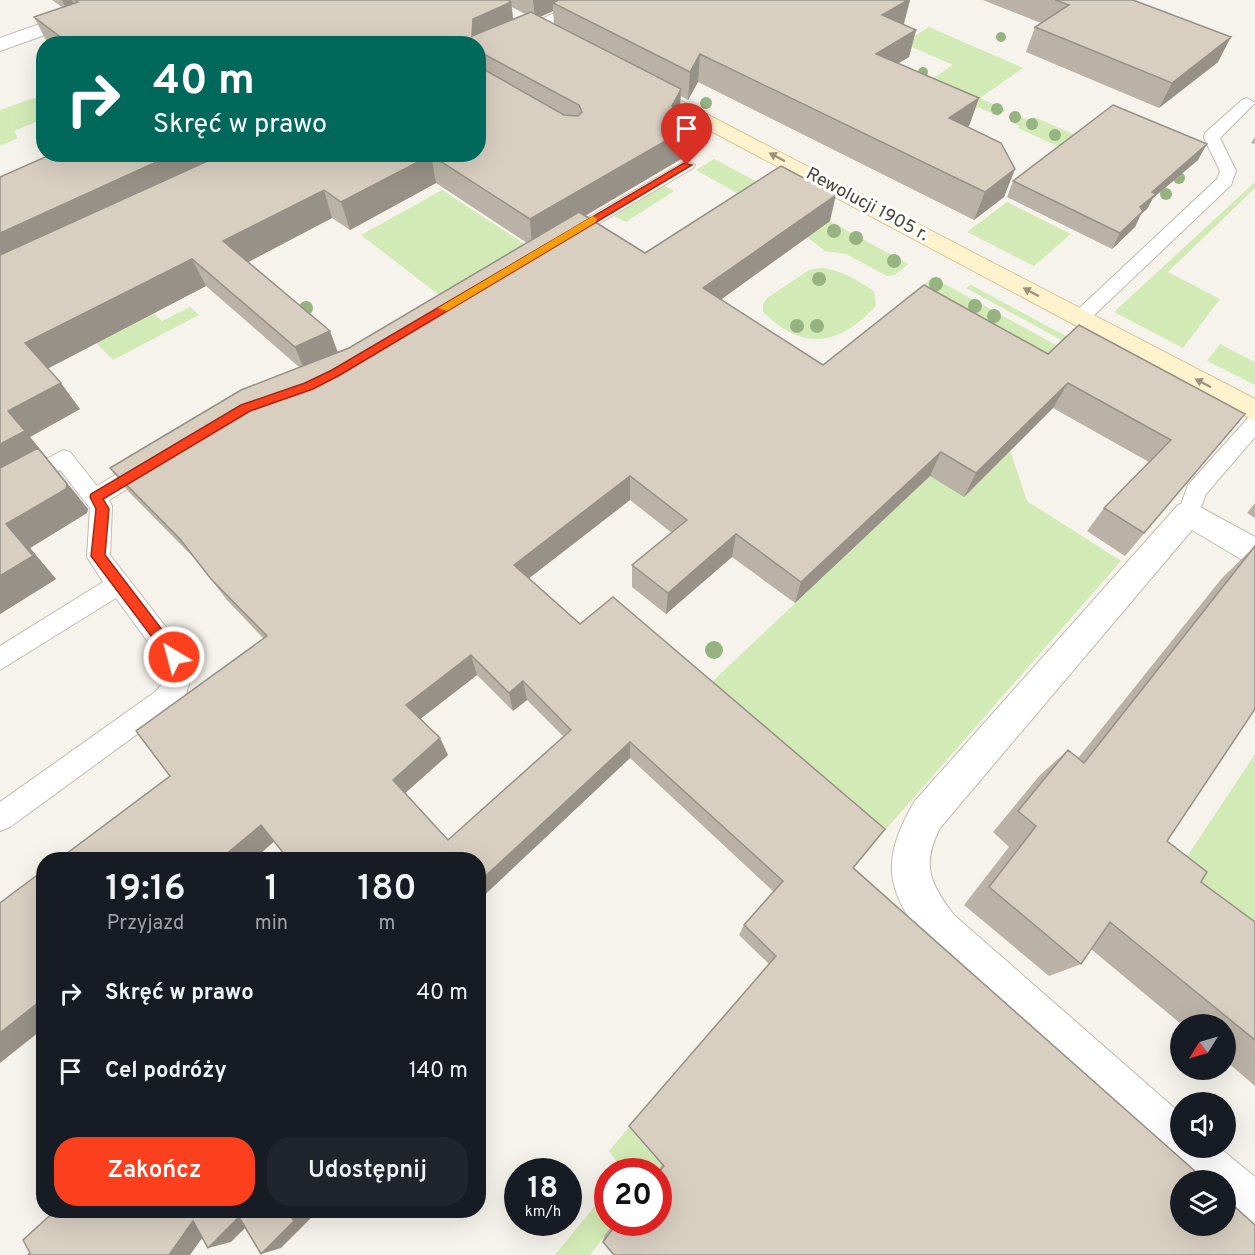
<!DOCTYPE html>
<html lang="pl">
<meta charset="utf-8">
<style>
:root{--surface:#171b24;--page:#20242c;--text:#f1f3f6;--muted:#9ea1a6;--accent:#fc3f1d}
body{margin:0;font-family:Overpass,sans-serif;background:var(--page);color:var(--text);height:100vh;display:flex;flex-direction:column;font-size:22px;white-space:nowrap}
*{box-sizing:border-box;margin:0}
p{font-size:20px;color:var(--muted)}
.icon{flex:none;width:33px;height:33px;fill:none;stroke:currentColor;stroke-width:2;stroke-linecap:round;stroke-linejoin:round}
.map{position:relative;flex:1;overflow:hidden}
.drawer{position:absolute;left:36px;top:852px;width:450px;height:366px;display:flex;flex-direction:column;background:var(--surface);border-radius:24px;box-shadow:0 6px 24px #0002}
.drawer>*{flex:none}
.guide{position:absolute;left:36px;top:36px;width:450px;height:126px;border-radius:24px;box-shadow:0 6px 24px #0002;background:#00695c;color:#fff;overflow:hidden}
.needle{width:39px;rotate:233deg}
.tools{position:absolute;left:1170px;top:1014px;display:grid;gap:12px}
.tools a{display:grid;place-items:center;width:66px;height:66px;border-radius:50%;background:var(--surface);box-shadow:0 6px 24px #0002;font-size:30px}
.speed{position:absolute;left:504px;top:1158px;display:flex;gap:12px;font-size:30px;font-weight:700;text-align:center}
.speed>*{display:grid;place-content:center;width:78px;height:78px;border-radius:50%;background:var(--surface);box-shadow:0 6px 24px #0002;line-height:1}
.speed small{font-size:15px;font-weight:400}
.speed .limit{border:9px solid #d22;background:#fff;color:#111}
.pin{position:absolute;display:grid;place-items:center;width:51px;height:51px;color:#fff;margin:-62px -26px;border-radius:50% 50% 50% 0;rotate:-45deg;box-shadow:0 0 6px #0007}
.pin .icon{rotate:45deg}
.me{position:absolute;width:66px;margin:-33px;rotate:323deg;stroke-linejoin:round;filter:drop-shadow(0 0 4px #0008)}
.turn{display:flex;align-items:center;gap:21px;height:126px;padding:0 18px;font-size:27px}
.turn .icon{width:78px;height:78px;stroke-width:2.5}
.turn b{display:block;font-size:42px;line-height:51px}
.eta{display:flex;justify-content:space-evenly;align-items:center;height:102px;text-align:center}
.eta b{font-size:36px;font-weight:600;line-height:42px}
.primary-button{display:flex;gap:12px;margin-top:auto;padding:12px 18px}
.primary-button a{flex:1;height:69px;border-radius:24px;background:var(--accent);color:#fff;font-size:24px;font-weight:600;line-height:69px;text-align:center}
.primary-button a+a{background:var(--page);color:var(--text)}
ul{padding:0;list-style:none}
li{display:flex;align-items:center;gap:18px;height:78px;padding:0 18px}
li div{flex:1}
li b{display:block;font-size:22px}
li em{font-style:normal}
.map>svg:first-child{display:block}
.green{fill:#d2eab5}
.lines{fill:none;stroke-linecap:round;stroke-linejoin:round}
.lane-casing{stroke:#c2bbae;stroke-width:2}
.street-casing{stroke:#c2bbae;stroke-width:2}
.secondary-casing{stroke:#d6c79b;stroke-width:2}
.lane{fill:#fff;fill-rule:evenodd}
.street{fill:#fff;fill-rule:evenodd}
.secondary{fill:#fff3cd;fill-rule:evenodd}
.tree{fill:#97b381}
.wall{fill:#bab2a6;fill-rule:evenodd}
.shaded-wall{fill:#979187}
.building{fill:#d8cfc1;stroke:#979187;stroke-width:1.5;fill-rule:evenodd}
.oneway{fill:#9c937c}
.route{fill:#fc3f1d;stroke:#a42913;stroke-width:1.5}
.slow{fill:#f59e0b}
.labels{text-anchor:middle;dominant-baseline:central;stroke-width:6;stroke-linejoin:round;paint-order:stroke}
.far-street-label{font-size:18px;fill:#4b4439;stroke:#fff}
</style>
<div class="map">
<svg width="1255" height="1255" viewBox="0 0 1255 1255">
<rect width="100%" height="100%" fill="#f6f3ec"/>
<path class="green" d="M929,27L1023,68L980,98L1006,110L998,116L978,107L958,120L911,92L953,65L903,43Z
M43,95V119L14,131L18,138L0,146V110Z
M1118,107L1122,109L1068,151L1018,128L1019,126L1010,121L1017,115L1030,121L1034,117L1080,137Z
M714,159L777,192L758,205L696,170Z
M1255,182V188L1168,272L1220,299L1183,348L1114,312Z
M663,185L674,191L626,222L614,216Z
M442,190L529,247L443,298L361,235Z
M1007,202L1071,234L1034,266L967,232Z
M830,221L908,264L895,275L887,276L846,254L825,251L807,237Z
M820,268C840,269 857,280 874,291L876,306C838,346 804,352 763,312V304L767,298L809,270Z
M932,277L1065,350L1053,361L926,287L925,284Z
M971,285L1090,349L1085,353L966,288Z
M190,307L199,315L113,360L96,343L153,313L162,321Z
M1220,344L1255,362V385L1207,361Z
M1010,450L1027,501L1121,561L874,843L699,694L930,476L964,496Z
M1255,754V938L1174,876Z
M629,1127L662,1165L657,1171H624L609,1151Z
M607,1191L608,1222L615,1223L590,1255H555Z"/>
<g class="lines">
<defs>
<path id="lane" d="M1247,98L1255,103L1220,138L1236,171L1231,185L1087,322H1073L1071,318L1073,314L1217,179L1220,171L1204,138L1205,133L1242,100Z
M687,160L695,165L693,168L571,240H559L556,236Z
M1255,415V437L1206,494L1197,519L1189,522L1181,519L1178,513L1188,485L1248,418Z
M63,450L70,452L97,486L141,459L149,457L157,459L160,465L157,471L109,500L112,506L110,555L183,649L193,671L186,694L173,708L10,827L0,831V802L155,692L166,680L169,671L116,598L0,670V646L103,582L87,557L90,508L60,470L0,503V485Z"/>
<path id="street" d="M107,0H133L131,4L0,51V38Z
M583,0H607L605,4L478,62V48Z
M1189,501L1255,537V565L1244,561L1192,530L940,828C921,865 930,884 954,915L1180,1113V1148H1220L1255,1177V1231L1239,1224L1226,1212V1180H1189L926,943C886,889 880,862 914,802L1178,505Z"/>
<path id="secondary" d="M641,80L1255,399V421L634,90L631,86L634,82Z"/>
</defs>
<use href="#lane" class="lane-casing"/>
<use href="#street" class="street-casing"/>
<use href="#secondary" class="secondary-casing"/>
<use href="#lane" class="lane"/>
<use href="#street" class="street"/>
<use href="#secondary" class="secondary"/>
</g>
<g class="tree">
<circle cx="1001" cy="37" r="5"/>
<circle cx="923" cy="72" r="5"/>
<circle cx="706" cy="103" r="6"/>
<circle cx="997" cy="109" r="6"/>
<circle cx="1015" cy="117" r="6"/>
<circle cx="1032" cy="124" r="6"/>
<circle cx="1055" cy="135" r="6"/>
<circle cx="1179" cy="178" r="6"/>
<circle cx="1166" cy="194" r="6"/>
<circle cx="834" cy="231" r="7"/>
<circle cx="856" cy="238" r="7"/>
<circle cx="894" cy="261" r="7"/>
<circle cx="819" cy="279" r="7"/>
<circle cx="936" cy="284" r="7"/>
<circle cx="975" cy="306" r="7"/>
<circle cx="306" cy="308" r="7"/>
<circle cx="994" cy="316" r="7"/>
<circle cx="797" cy="326" r="7"/>
<circle cx="817" cy="326" r="7"/>
<circle cx="714" cy="650" r="9"/>
</g>
<path class="wall" d="M52,0H910L904,24L916,30L909,57L898,63L979,98L969,126L967,127L1015,169L1004,197L974,220L698,82L688,100L681,96L680,110L700,121L698,149L585,216L645,253L830,221L720,300L823,365L1048,354L1245,414L1125,556L1087,531L1104,508L1149,462L1053,408L964,497L930,476L795,603L732,557L666,614L632,587V565L672,533L630,500L529,578L1205,1180L603,1242L604,1236L615,1222H658V1172H657L662,1165L629,1126L769,964L739,935L744,925L774,892L630,758L478,901V860L274,842L170,776L264,639L227,600L197,561L128,491L110,468L299,367L206,286L47,369L80,409L30,437L88,509L87,513L30,548L56,579L0,614L52,154H478V44H48L34,17L62,7ZM512,7L525,14L513,19ZM553,11L554,24L540,17ZM436,183L527,243L349,348L338,352L248,262L332,218L350,230ZM477,675L513,711L527,700L564,737L448,840L405,793L448,755L440,738L420,719Z
M983,0H1133L1218,62L1159,108L1026,52L1035,27L1041,23Z
M1255,137V144L1251,143Z
M1198,160L1153,198L1147,209L1141,214L1135,227L1112,249L1007,197L1013,181Z
M1255,503V518L1247,513Z
M1255,546L1167,841L1201,882L1255,922V1086L1226,1061V1024H1181L1091,949L1081,964L1049,976L964,905L1009,847L993,832L1040,775L1068,750L1078,758L1222,578Z"/>
<path class="shaded-wall" d="M62,0H72L76,9L68,12Z
M533,0H578L553,3V11L535,19Z
M908,0H910L903,26L882,15Z
M511,2L514,29L472,36L473,19Z
M916,30L909,57L869,81L876,54Z
M1231,37L1218,62L1159,108L1172,83Z
M700,54L698,82L688,100L690,72Z
M681,89L679,117L672,106Z
M979,98L969,126L940,146L949,118Z
M700,121L698,149L532,247L530,219Z
M1207,144L1198,160L1153,198L1147,209L1141,214L1135,227L1112,249L1120,233L1152,192Z
M174,154H246L0,270V233Z
M431,155L436,183L350,230L341,202Z
M1015,169L1004,197L974,220L985,192Z
M324,190L332,218L235,269L223,241Z
M836,195L830,221L701,314L703,288Z
M192,259L206,286L45,370L25,343Z
M330,331L340,358L306,374L295,347Z
M61,383L80,409L30,437L88,509L87,513L30,548L56,579L0,614V576L6,524L0,482V444L8,411Z
M1068,383L1053,408L964,497L976,473Z
M941,452L930,476L795,603L801,582Z
M630,476V500L519,586L514,565Z
M736,534L732,557L666,614L668,593Z
M471,655L477,675L415,723L406,705Z
M523,681L527,700L513,711L509,693Z
M440,738L448,755L403,795L393,780Z
M630,742V758L478,901V883Z
M261,825L277,839L253,860H219Z
M44,998V1028L0,1063V1033Z
M287,1210H308L312,1217L281,1248L261,1254Z
M260,1213L231,1242L208,1248L239,1217Z
M217,1217L190,1255H169L193,1221Z"/>
<path class="building" d="M75,0H508L511,2L473,19L472,36L531,12L681,89L672,106L700,121L530,219L431,155L341,202L324,190L223,241L330,331L295,347L192,259L25,343L61,383L8,411L25,431L0,444V255L223,154H478V66L564,115L578,116L582,112L579,105L478,51V44H70L34,17L78,2Z
M558,0H908L882,15L916,30L876,54L979,98L949,118L1001,143L1015,169L985,192L700,54L690,72L553,3Z
M1055,0H1133L1231,37L1172,83L1035,27L1069,5Z
M1113,105L1207,144L1152,192L1156,194L1140,207L1143,211L1120,233L1013,181Z
M52,154H174L0,233V177Z
M781,166L836,195L703,288L823,365L924,285L1048,354L1079,325L1245,414L1144,533L1104,508L1171,440L1068,383L976,473L941,452L801,582L736,534L668,593L632,565L687,520L630,476L514,565L580,624L613,597L885,829L853,868L1205,1180H1180V1226H1226V1199L1255,1225V1255H614L603,1242L618,1222H658V1173L664,1166L629,1126L776,956L744,925L783,881L630,742L478,883V860H289L261,825L219,860H192L189,856L184,860H58L170,776L136,731L267,636L211,579L180,539L110,468L241,390L349,348L579,212L645,253ZM471,655L509,693L523,681L571,730L448,840L393,780L440,738L406,705Z
M38,448L67,484L66,489L6,524L33,556L0,576V468Z
M1255,546V709L1167,841L1207,872L1201,882L1255,922V1040L1110,922L1081,964L989,887L1036,826L1018,811L1068,750L1084,763Z
M44,870V998L0,1033V903Z
M56,1210H287L294,1221L261,1254L239,1217L208,1248L193,1221L169,1255H28L30,1253L23,1240Z"/>
<defs><path id="oneway-solid" d="M-6-.8H1V-3.2L6.5 0L1 3.2V.8H-6Z" transform="scale(1.5)"/></defs>
<g class="oneway">
<use href="#oneway-solid" transform="translate(777 157) rotate(-152)"/>
<use href="#oneway-solid" transform="translate(1031 292) rotate(-152)"/>
<use href="#oneway-solid" transform="translate(1203 383) rotate(-152)"/>
</g>
<path class="route" d="M684,163L692,165L340,375L313,389L250,411L103,499L109,509L105,555L179,652V661H170L91,556L96,509L90,497L91,494L241,405L305,383L332,370Z"/>
<path class="slow" d="M593,216L597,219L596,222L447,311L438,308Z"/>
<g class="labels">
<g class="far-street-label">
<text transform="translate(867 205) rotate(28)">Rewolucji 1905 r.</text>
</g>
</g>
</svg>
<div class="tools">
<a><svg class="needle" viewBox="-14 -14 28 28"><path d="M0-13l5 13h-10z" fill="#e53935"/><path d="M0 13l5-13h-10z" fill="#9ea1a6"/></svg></a>
<a><svg class="icon" aria-label="sound" viewBox="0 0 24 24"><path d="M4 9h4l5-4v14l-5-4H4zM17 9q2 3 0 6"/></svg></a>
<a><svg class="icon" aria-label="layers" viewBox="0 0 24 24"><path d="M12 4l9 5-9 5-9-5zM3 14l9 5 9-5"/></svg></a>
</div>
<div class="speed"><div>18<small>km/h</small></div><div class="limit">20</div></div>
<div class="pin" style="left:687px;top:165px;background:#d93025"><svg class="icon" aria-label="arrive" viewBox="0 0 24 24"><path d="M6 21V4h12l-3 4 3 4H6"/></svg></div>
<svg class="me" style="left:174px;top:657px" viewBox="-20 -20 40 40"><circle r="17" fill="#fc3f1d" stroke="#fff" stroke-width="3"/><path d="M0-11L8 9 0 5-8 9z" fill="#fff"/></svg>
<div class="guide">
<div class="turn"><svg class="icon" aria-label="right" viewBox="0 0 24 24"><path d="M7 20v-9h11M14 6l5 5-5 5"/></svg><div><b>40 m</b>Skręć w prawo</div></div>
</div>
<section class="drawer">
<div class="eta">
<div><b>19:16</b><p>Przyjazd</p></div>
<div><b>1</b><p>min</p></div>
<div><b>180</b><p>m</p></div>
</div>
<ul>
<li><svg class="icon" aria-label="right" viewBox="0 0 24 24"><path d="M7 20v-9h11M14 6l5 5-5 5"/></svg><div><b>Skręć w prawo</b></div><em>40 m</em></li>
<li><svg class="icon" aria-label="arrive" viewBox="0 0 24 24"><path d="M6 21V4h12l-3 4 3 4H6"/></svg><div><b>Cel podróży</b></div><em>140 m</em></li>
</ul>
<div class="primary-button"><a>Zakończ</a><a>Udostępnij</a></div>
</section>
</div>
